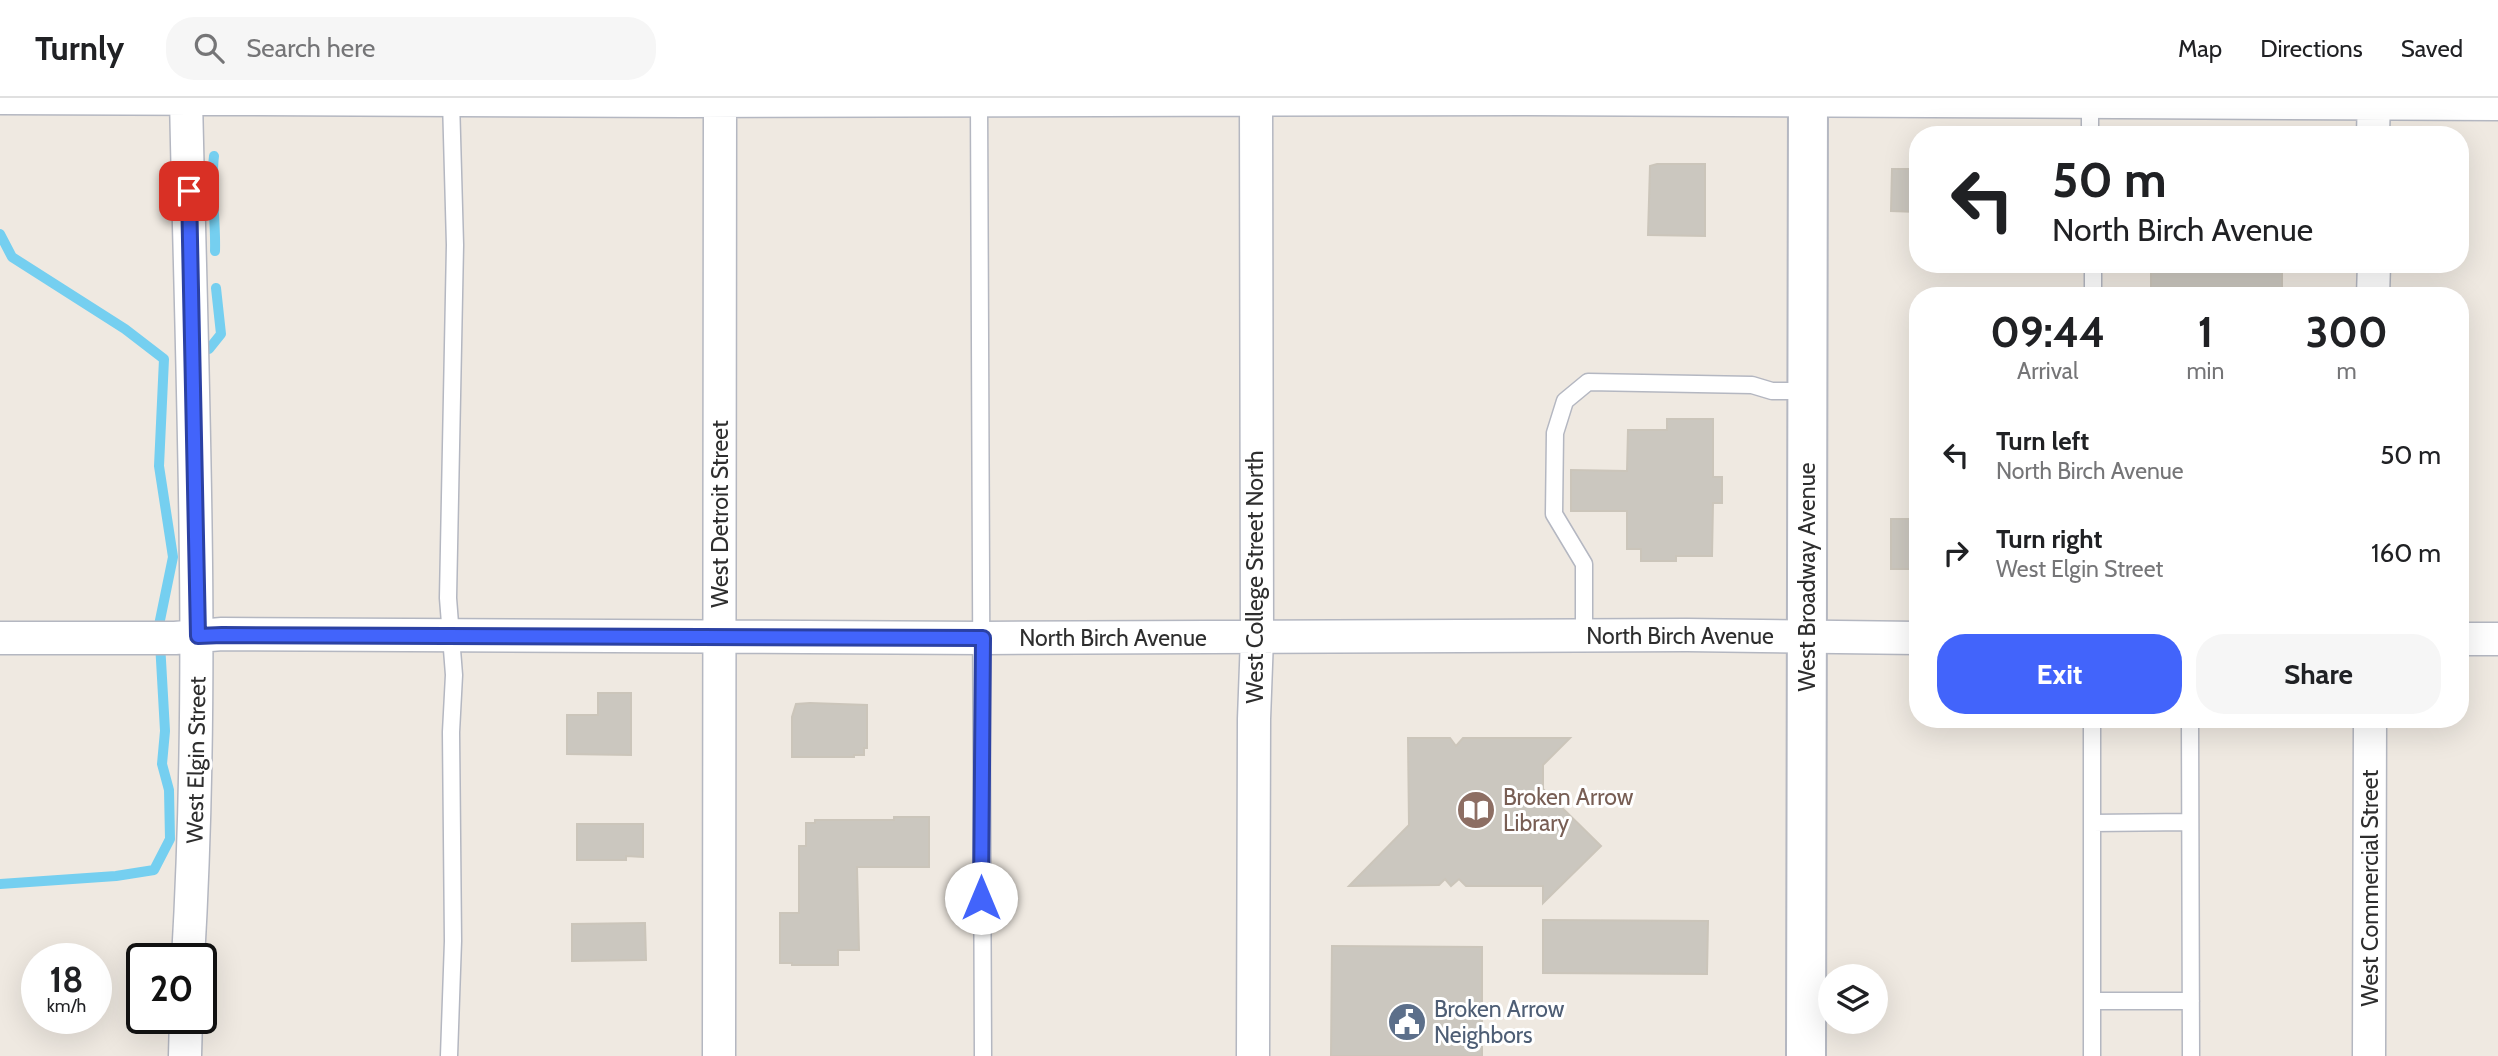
<!DOCTYPE html>
<style>
:root{--surface:#fff;--page:#f6f6f6;--text:#202124;--muted:#757577;--line:#e0e0e0;--accent:#4264fb}
body{margin:0;font-family:Cabin,sans-serif;background:var(--page);color:var(--text);height:100vh;display:flex;flex-direction:column;font-size:26px;white-space:nowrap}
*{box-sizing:border-box;margin:0}
p{font-size:23px;color:var(--muted)}
.icon{flex:none;width:38px;height:38px;fill:none;stroke:currentColor;stroke-width:2;stroke-linecap:round;stroke-linejoin:round}
.map{position:relative;flex:1;overflow:hidden}
.details{position:absolute;left:1909px;top:189px;width:560px;height:441px;display:flex;flex-direction:column;background:var(--surface);border-radius:28px;box-shadow:0 7px 28px #0002}
.details>*{flex:none}
.top-card{position:absolute;left:1909px;top:28px;width:560px;height:147px;border-radius:28px;box-shadow:0 7px 28px #0002;background:#fff;color:var(--text);overflow:hidden}
.buttons{position:absolute;left:1818px;top:866px;display:grid;gap:14px}
.buttons a{display:grid;place-items:center;width:70px;height:70px;border-radius:50%;background:var(--surface);box-shadow:0 7px 28px #0002;font-size:35px}
.speed{position:absolute;left:21px;top:845px;display:flex;gap:14px;font-size:35px;font-weight:700;text-align:center}
.speed>*{display:grid;place-content:center;width:91px;height:91px;border-radius:50%;background:var(--surface);box-shadow:0 7px 28px #0002;line-height:1}
.speed small{font-size:18px;font-weight:400}
.speed .limit{border:4px solid #111;border-radius:10px;background:#fff;color:#111}
.pin{position:absolute;display:grid;place-items:center;width:60px;height:60px;color:#fff;margin:-30px;border-radius:14px;box-shadow:0 4px 10px #0006}
.me{position:absolute;width:77px;margin:-38px;rotate:0deg;stroke-linejoin:round;filter:drop-shadow(0 0 5px #0008)}
.turn{display:flex;align-items:center;gap:24px;height:147px;padding:0 28px;font-size:32px}
.turn .icon{width:91px;height:91px;stroke-width:2.5}
.turn b{display:block;font-size:49px;line-height:60px}
.eta{display:flex;justify-content:space-evenly;align-items:center;height:119px;text-align:center}
.eta b{font-size:42px;font-weight:700;line-height:49px}
.cta{display:flex;gap:14px;margin-top:auto;padding:14px 28px}
.cta a{flex:1;height:80px;border-radius:28px;background:var(--accent);color:#fff;font-size:28px;font-weight:700;line-height:80px;text-align:center}
.cta a+a{background:var(--page);color:var(--text)}
ul{padding:0;list-style:none}
li{display:flex;align-items:center;gap:21px;height:98px;padding:0 28px}
li div{flex:1}
li b{display:block;font-size:26px}
li em{font-style:normal}
header{display:flex;align-items:center;gap:42px;box-sizing:border-box;height:98px;padding:0 35px;background:var(--surface);border-bottom:2px solid var(--line)}
header strong{font-size:33px}
nav{display:flex;gap:38px;margin-inline-start:auto;font-size:24px}
.search{width:490px;height:63px;background:var(--page);display:flex;align-items:center;gap:18px;box-sizing:border-box;padding:0 24px;border-radius:28px;color:var(--muted);font-size:26px}
.map>svg:first-child{display:block}
.lines{fill:none;stroke-linecap:round;stroke-linejoin:round}
.stream{stroke:#75cff0;stroke-width:10}
.building{fill:#cbc7bf;stroke:#cbc5ba;stroke-width:2}
.lane-casing{stroke:#b4b7c1;stroke-width:19}
.street-casing{stroke:#b4b7c1;stroke-width:35}
.secondary-casing{stroke:#b4b7c1;stroke-width:42}
.lane{stroke:#fff;stroke-width:16}
.street{stroke:#fff;stroke-width:32}
.secondary{stroke:#fff;stroke-width:38}
.route-casing{stroke:#2b41a3;stroke-width:18}
.route{stroke:#4264fb;stroke-width:12}
.labels{text-anchor:middle;dominant-baseline:central;stroke-width:6;stroke-linejoin:round;paint-order:stroke}
.street-label{font-size:23px;fill:#2e2e2e;stroke:#fff}
.education-label{font-size:23px;fill:#785e54;stroke:#fff;text-anchor:start}
.service-label{font-size:23px;fill:#4e5e75;stroke:#fff;text-anchor:start}
</style>
<header>
<strong>Turnly</strong>
<div class="search"><svg class="icon" aria-label="search" viewBox="0 0 24 24"><circle cx="10" cy="10" r="6"/><path d="M15 15l6 6"/></svg>Search here</div>
<nav><a>Map</a><a>Directions</a><a>Saved</a></nav>
</header>
<div class="map">
<svg width="2498" height="958" viewBox="0 0 2498 958">
<rect width="100%" height="100%" fill="#efe9e1"/>
<g class="lines">
<path class="stream" d="M214,58C210,90 216,121 215,153
M0,136L12,159L125,231L164,261L159,368L173,459L159,527L165,633L162,666L169,692L170,741L154,772L116,778L0,786
M209,251L221,236L216,190"/>
</g>
<path class="building" d="M1657,66H1705V138L1648,137L1650,68Z
M1892,71H1918V114L1891,113Z
M2151,166H2282V196L2151,197Z
M1667,321H1713V379H1722V405H1713L1712,458H1676V463H1641V451H1627V413H1571V372L1627,373L1628,332H1667Z
M1891,421H1918V471H1891Z
M598,595H631V657L567,656V617H598Z
M810,605L867,607V650H864V657H854V659H792V619L796,606Z
M1408,640H1450L1456,648L1463,640H1570L1543,667V691L1601,748L1543,805V788H1466L1459,781L1451,788L1445,781L1439,787L1349,788L1409,727Z
M894,719H929V769H857L859,852H838V867H792V865H780V815H799V748H806V725H815V722H894Z
M577,726H643V759L626,758V762H577Z
M1543,822L1708,823L1707,876L1543,875Z
M645,825L646,862L572,863V826Z
M1332,848L1482,849V958H1331Z"/>
<g class="lines">
<defs>
<path id="lane" d="M979,3L983,958
M2090,37V0
M2093,198V166
M1584,538V466L1554,416L1555,335L1565,303L1588,284L1752,287L1772,293H1807
M2190,621L2191,958
M2092,725L2190,724
M2092,903H2191
M449,958L453,843L451,634L454,577L448,500L455,147L451,2
M2092,958V621"/>
<path id="street" d="M0,0L685,3L1526,1L2498,6
M186,0C192,287 205,574 188,861
M2373,37L2374,0
M2373,198L2374,166
M0,540H175L222,536L983,540L1687,537L1918,540
M2460,541H2498
M185,958L186,920
M719,958L720,0
M1253,958L1254,621L1257,540L1256,0
M2369,958L2370,621"/>
<path id="secondary" d="M1806,958L1808,0"/>
</defs>
<use href="#lane" class="lane-casing"/>
<use href="#street" class="street-casing"/>
<use href="#secondary" class="secondary-casing"/>
<use href="#lane" class="lane"/>
<use href="#street" class="street"/>
<use href="#secondary" class="secondary"/>
</g>
<g class="lines">
<defs>
<path id="route" d="M189,93L198,538L222,537L983,540L981,800"/>
</defs>
<use href="#route" class="route-casing"/>
<use href="#route" class="route"/>
</g>
<defs>
<symbol id="library-disc" viewBox="-11 -11 22 22"><circle r="9.5" fill="#8d6e63" stroke="#fff"/><path d="M-6-4Q-3-5.5-.7-3.5V5Q-3 3-6 4ZM6-4Q3-5.5 .7-3.5V5Q3 3 6 4Z" fill="#fff"/></symbol>
<symbol id="civic-disc" viewBox="-11 -11 22 22"><circle r="9.5" fill="#5c6f8a" stroke="#fff"/><path d="M-.6-6.5H3V-4.5H.6V-3L4-1V1h2V6H-6V1h2V-1L-.6-3ZM-1.2 2.5V6h2.4V2.5Z" fill="#fff"/></symbol>
</defs>
<g fill-rule="evenodd">
<use href="#library-disc" x="1454" y="690" width="44" height="44"/>
<use href="#civic-disc" x="1385" y="902" width="44" height="44"/>
</g>
<g class="labels">
<g class="street-label">
<text transform="translate(720 416) rotate(-90)">West Detroit Street</text>
<text transform="translate(1255 479) rotate(-90)">West College Street North</text>
<text transform="translate(1807 479) rotate(-90)">West Broadway Avenue</text>
<text x="1680" y="538">North Birch Avenue</text>
<text x="1113" y="540">North Birch Avenue</text>
<text transform="translate(196 662) rotate(-89)">West Elgin Street</text>
<text transform="translate(2370 790) rotate(-90)">West Commercial Street</text>
</g>
<g class="education-label">
<text x="1503" y="699">Broken Arrow<tspan x="1503" dy="26">Library</tspan></text>
</g>
<g class="service-label">
<text x="1434" y="911">Broken Arrow<tspan x="1434" dy="26">Neighbors</tspan></text>
</g>
</g>
</svg>
<div class="buttons">
<a><svg class="icon" aria-label="layers" viewBox="0 0 24 24"><path d="M12 4l9 5-9 5-9-5zM3 14l9 5 9-5"/></svg></a>
</div>
<div class="speed"><div>18<small>km/h</small></div><div class="limit">20</div></div>
<div class="pin" style="left:189px;top:93px;background:#d93025"><svg class="icon" aria-label="arrive" viewBox="0 0 24 24"><path d="M6 21V4h12l-3 4 3 4H6"/></svg></div>
<svg class="me" style="left:981px;top:800px" viewBox="-20 -20 40 40"><circle r="19" fill="#fff"/><path d="M0-13L10 11 0 6-10 11z" fill="#4264fb"/></svg>
<div class="top-card">
<div class="turn"><svg class="icon" aria-label="left" viewBox="0 0 24 24"><path d="M17 20v-9H6M10 6l-5 5 5 5"/></svg><div><b>50 m</b>North Birch Avenue</div></div>
</div>
<section class="details">
<div class="eta">
<div><b>09:44</b><p>Arrival</p></div>
<div><b>1</b><p>min</p></div>
<div><b>300</b><p>m</p></div>
</div>
<ul>
<li><svg class="icon" aria-label="left" viewBox="0 0 24 24"><path d="M17 20v-9H6M10 6l-5 5 5 5"/></svg><div><b>Turn left</b><p>North Birch Avenue</p></div><em>50 m</em></li>
<li><svg class="icon" aria-label="right" viewBox="0 0 24 24"><path d="M7 20v-9h11M14 6l5 5-5 5"/></svg><div><b>Turn right</b><p>West Elgin Street</p></div><em>160 m</em></li>
</ul>
<div class="cta"><a>Exit</a><a>Share</a></div>
</section>
</div>
